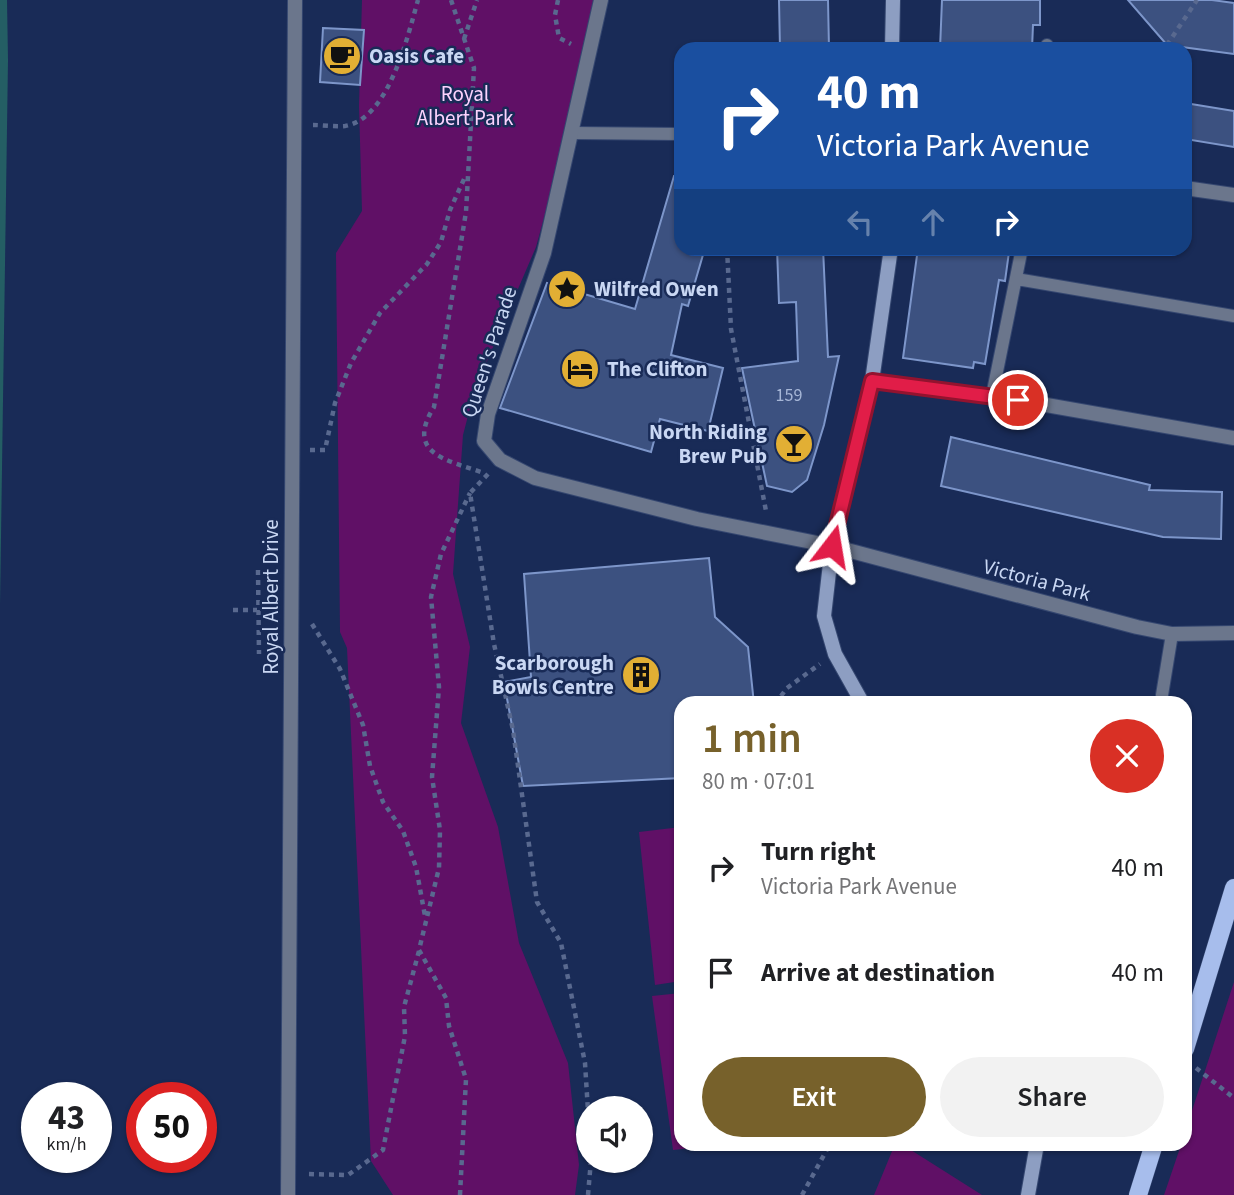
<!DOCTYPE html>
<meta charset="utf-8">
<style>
:root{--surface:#fff;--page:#f2f2f2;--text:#202124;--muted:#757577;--accent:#77612b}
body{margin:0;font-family:"Source Sans 3",sans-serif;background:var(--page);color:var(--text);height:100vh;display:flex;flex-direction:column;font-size:26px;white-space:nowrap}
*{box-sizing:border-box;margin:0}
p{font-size:23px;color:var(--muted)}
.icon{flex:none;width:38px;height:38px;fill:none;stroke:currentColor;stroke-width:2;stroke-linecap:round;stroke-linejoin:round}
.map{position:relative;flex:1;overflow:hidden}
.sheet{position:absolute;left:674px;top:696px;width:518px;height:455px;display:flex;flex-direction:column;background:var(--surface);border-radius:21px;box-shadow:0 2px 5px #0004}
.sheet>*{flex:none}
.top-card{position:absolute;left:674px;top:42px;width:518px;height:214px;border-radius:21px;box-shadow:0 2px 5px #0004;background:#1a4fa0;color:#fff;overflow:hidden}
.buttons{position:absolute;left:576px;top:1096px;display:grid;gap:14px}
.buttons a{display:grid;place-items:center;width:77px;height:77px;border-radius:50%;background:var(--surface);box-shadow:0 2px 5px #0004;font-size:35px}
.speed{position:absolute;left:21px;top:1082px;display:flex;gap:14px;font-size:35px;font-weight:700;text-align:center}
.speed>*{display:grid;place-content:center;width:91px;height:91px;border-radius:50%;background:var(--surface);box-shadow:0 2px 5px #0004;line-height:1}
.speed small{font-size:18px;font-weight:400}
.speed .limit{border:10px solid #d22;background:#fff;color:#111}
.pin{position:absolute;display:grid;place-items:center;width:60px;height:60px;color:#fff;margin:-30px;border:4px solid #fff;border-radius:50%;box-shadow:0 2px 7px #0007}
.me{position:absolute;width:77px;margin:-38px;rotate:14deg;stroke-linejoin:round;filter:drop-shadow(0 0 5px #0008)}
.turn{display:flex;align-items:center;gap:24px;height:147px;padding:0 28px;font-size:32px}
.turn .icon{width:91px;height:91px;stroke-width:2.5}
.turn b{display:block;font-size:49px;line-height:60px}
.lanes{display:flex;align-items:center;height:66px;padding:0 28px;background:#0003;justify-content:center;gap:35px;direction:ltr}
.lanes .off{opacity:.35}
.round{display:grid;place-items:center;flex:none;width:74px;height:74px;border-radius:37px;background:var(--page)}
.head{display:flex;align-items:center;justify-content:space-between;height:119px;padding:0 28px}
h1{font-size:42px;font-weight:600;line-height:52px;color:var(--accent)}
.button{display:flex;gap:14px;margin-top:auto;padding:14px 28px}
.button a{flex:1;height:80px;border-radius:42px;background:var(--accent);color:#fff;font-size:28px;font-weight:600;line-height:80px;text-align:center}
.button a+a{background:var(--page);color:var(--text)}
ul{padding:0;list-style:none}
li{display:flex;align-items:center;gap:21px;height:105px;padding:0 28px}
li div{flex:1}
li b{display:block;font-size:26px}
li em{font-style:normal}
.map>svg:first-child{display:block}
.green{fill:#601066}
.water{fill:#245e64}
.building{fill:#3c5180;stroke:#7d96ca;stroke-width:2}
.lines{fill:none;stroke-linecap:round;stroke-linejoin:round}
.service-casing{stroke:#354770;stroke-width:14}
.minor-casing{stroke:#354770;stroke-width:16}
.tertiary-casing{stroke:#354770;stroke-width:16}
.secondary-casing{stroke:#354770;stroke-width:16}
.primary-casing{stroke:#354770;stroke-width:19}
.path{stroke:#59698f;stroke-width:4.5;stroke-dasharray:5 5;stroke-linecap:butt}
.service{stroke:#6b768c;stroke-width:12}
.minor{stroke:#6b768c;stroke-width:14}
.tertiary{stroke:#6b768c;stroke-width:14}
.secondary{stroke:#8d9ec2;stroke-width:14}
.primary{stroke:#a7bdec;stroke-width:18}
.route-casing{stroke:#92132f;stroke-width:18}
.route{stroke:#e11d48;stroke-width:12}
.labels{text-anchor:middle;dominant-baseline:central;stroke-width:5;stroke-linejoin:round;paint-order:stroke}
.number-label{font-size:18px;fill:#a6b6d6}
.poi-label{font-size:21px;font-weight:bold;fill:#c9d7f3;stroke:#192b57;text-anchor:start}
.park-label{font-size:21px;fill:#fcd3fe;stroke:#192b57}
.street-label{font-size:21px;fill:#c9d7f3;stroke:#192b57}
</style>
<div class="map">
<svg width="1234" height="1195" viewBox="0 0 1234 1195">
<rect width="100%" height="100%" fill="#192b57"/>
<path class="green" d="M362,0H596L568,130L536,247L475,389L463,435L453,574L470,647L461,723L498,827L519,943L568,1063L579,1165L575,1195H393L371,1161L347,648L340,632L336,253L362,211L359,106Z
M681,827V981L655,985L639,832Z
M1234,982V1195H1164L1181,1145L1185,1144V1132Z
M681,993V1144L720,1145L673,1150L652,996Z
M895,1144L903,1145L982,1195H874Z"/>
<path class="water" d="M0,0H7L8,60L0,605Z"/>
<path class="building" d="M779,0H828L829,49H780Z
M942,0H1040V25H1033L1032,49H940Z
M1128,0H1212L1234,3V54L1167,45Z
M323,28L364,30L360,85L320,82Z
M1185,103L1234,111V147L1185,139Z
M674,176L681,177V248H705L688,306L682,304L671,355L723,368L708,431L660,419L651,452L500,408L547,283L635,309Z
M777,248H823L828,357L839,356L824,425L807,480L792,492L767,486L742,368L798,361L796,302L779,303Z
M918,248H984L1009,252L1005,281L999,280L985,364L974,362L973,368L903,358Z
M951,437L1150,485L1149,490L1222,492L1221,539L1163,537L941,486Z
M709,558L715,617L748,647L754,704H681V778L523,786L504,682L531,677L524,574Z"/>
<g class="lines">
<defs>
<path id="service" d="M1047,49V45
M573,133L681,134
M1016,279L1234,316
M992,396L1022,248
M1162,695L1172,634"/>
<path id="minor" d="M601,0L544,253L488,414L484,441L500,460L535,478L697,519L832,546L1137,627L1172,634L1234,633
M1185,188L1234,195
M872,381L1018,400L1234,438"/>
<path id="tertiary" d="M288,1195L295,0"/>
<path id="secondary" d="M892,49L893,0
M863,704L835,654L824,616L832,546L872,381L891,248
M1028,1195L1037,1144"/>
<path id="primary" d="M1185,1049L1234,888
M1138,1195L1154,1144"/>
</defs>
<use href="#service" class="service-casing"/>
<use href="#minor" class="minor-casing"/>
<use href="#tertiary" class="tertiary-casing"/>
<use href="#secondary" class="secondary-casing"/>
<use href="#primary" class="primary-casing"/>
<path class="path" d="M451,0L474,68L466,212L434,407C405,453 446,460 481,472
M558,0L555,15L559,38L571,44
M464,39L477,0
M1167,45L1197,0
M313,125C323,125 335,127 345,126C389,119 408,35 418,0
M727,248L731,329L766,511
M310,450H325L335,403L351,363L380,313L427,264L441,242L450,210L465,177
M488,474L470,493L494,644L513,730L537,902L561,943L585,1063L588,1111
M258,570L259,654
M233,610H257
M312,624L340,669L363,725L370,766L383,802L403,831L416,867L425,916
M775,704L787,688L820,664
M1196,1068L1234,1098
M309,1174L348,1175L383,1150L405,1036L404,1007L419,951
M460,1195L466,1079L449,1026L446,998L419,950L439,868L440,830L432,777L439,687L431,597L441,554L470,493
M588,1195L591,1160
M802,1195L830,1144"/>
<use href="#service" class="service"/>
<use href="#minor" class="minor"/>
<use href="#tertiary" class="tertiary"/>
<use href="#secondary" class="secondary"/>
<use href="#primary" class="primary"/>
</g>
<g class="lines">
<defs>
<path id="route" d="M832,546L872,381L1018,400"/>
</defs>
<use href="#route" class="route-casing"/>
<use href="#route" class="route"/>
</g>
<defs>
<symbol id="cafe-disc" viewBox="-11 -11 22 22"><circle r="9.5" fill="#e2af34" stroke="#192b57"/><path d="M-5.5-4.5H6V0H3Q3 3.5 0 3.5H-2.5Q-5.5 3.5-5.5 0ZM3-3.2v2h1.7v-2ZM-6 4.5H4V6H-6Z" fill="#111"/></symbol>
<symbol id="sight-disc" viewBox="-11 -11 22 22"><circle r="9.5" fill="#e2af34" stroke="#192b57"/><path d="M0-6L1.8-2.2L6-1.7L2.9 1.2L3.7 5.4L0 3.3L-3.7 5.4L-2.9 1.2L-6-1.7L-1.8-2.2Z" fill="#111"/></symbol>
<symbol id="hotel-disc" viewBox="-11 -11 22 22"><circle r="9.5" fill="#e2af34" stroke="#192b57"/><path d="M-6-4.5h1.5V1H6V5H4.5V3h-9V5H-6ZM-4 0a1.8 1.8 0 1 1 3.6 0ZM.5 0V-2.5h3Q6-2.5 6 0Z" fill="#111"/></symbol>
<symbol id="bar-disc" viewBox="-11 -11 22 22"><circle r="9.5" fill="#e2af34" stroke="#192b57"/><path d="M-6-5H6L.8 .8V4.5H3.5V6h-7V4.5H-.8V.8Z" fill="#111"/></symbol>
<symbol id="building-disc" viewBox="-11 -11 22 22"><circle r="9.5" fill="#e2af34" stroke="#192b57"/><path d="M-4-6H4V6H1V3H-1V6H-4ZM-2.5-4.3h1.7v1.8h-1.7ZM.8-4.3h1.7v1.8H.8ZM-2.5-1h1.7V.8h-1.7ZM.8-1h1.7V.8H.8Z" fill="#111"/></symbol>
</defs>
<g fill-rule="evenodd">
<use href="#cafe-disc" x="320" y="34" width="44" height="44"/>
<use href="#sight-disc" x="545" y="267" width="44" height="44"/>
<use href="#hotel-disc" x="558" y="347" width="44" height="44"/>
<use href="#bar-disc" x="772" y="422" width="44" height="44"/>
<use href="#building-disc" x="619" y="653" width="44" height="44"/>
</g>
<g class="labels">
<g class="number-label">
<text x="789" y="395">159</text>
</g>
<g class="poi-label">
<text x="369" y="56">Oasis Cafe</text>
<text x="594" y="289">Wilfred Owen</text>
<text x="607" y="369">The Clifton</text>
<text x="767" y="432" text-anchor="end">North Riding<tspan x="767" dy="24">Brew Pub</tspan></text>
<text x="614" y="663" text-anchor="end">Scarborough<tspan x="614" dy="24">Bowls Centre</tspan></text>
</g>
<g class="park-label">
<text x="465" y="94">Royal<tspan x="465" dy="24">Albert Park</tspan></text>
</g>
<g class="street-label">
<text transform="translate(489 352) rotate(-72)">Queen's Parade</text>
<text transform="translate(1037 580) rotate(15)">Victoria Park</text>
<text transform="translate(271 597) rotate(-90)">Royal Albert Drive</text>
</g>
</g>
</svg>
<div class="buttons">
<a><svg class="icon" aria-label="sound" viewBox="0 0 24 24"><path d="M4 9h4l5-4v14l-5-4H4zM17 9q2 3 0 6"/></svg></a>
</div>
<div class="speed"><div>43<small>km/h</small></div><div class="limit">50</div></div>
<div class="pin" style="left:1018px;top:400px;background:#d93025"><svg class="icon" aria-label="arrive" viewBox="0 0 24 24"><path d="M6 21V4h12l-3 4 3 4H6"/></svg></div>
<svg class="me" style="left:832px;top:546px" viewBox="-20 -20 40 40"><path d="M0-17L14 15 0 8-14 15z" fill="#e11d48" stroke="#fff" stroke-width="4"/></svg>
<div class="top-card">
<div class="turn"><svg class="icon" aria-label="right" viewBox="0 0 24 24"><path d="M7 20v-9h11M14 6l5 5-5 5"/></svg><div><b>40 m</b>Victoria Park Avenue</div></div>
<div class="lanes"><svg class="icon off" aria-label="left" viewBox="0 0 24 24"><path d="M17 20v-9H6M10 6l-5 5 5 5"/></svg><svg class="icon off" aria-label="ahead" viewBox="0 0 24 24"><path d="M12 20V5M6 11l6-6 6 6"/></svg><svg class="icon" aria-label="right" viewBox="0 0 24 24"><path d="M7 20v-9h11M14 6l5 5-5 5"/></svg></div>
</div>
<section class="sheet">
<div class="head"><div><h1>1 min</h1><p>80 m · 07:01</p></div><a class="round" style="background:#d93025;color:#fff"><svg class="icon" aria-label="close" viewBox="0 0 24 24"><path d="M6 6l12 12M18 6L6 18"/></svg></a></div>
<ul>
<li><svg class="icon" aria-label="right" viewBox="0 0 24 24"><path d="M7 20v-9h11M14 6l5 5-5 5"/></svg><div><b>Turn right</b><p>Victoria Park Avenue</p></div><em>40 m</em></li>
<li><svg class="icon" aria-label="arrive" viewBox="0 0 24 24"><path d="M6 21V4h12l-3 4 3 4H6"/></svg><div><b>Arrive at destination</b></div><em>40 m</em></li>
</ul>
<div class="button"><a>Exit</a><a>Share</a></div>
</section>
</div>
